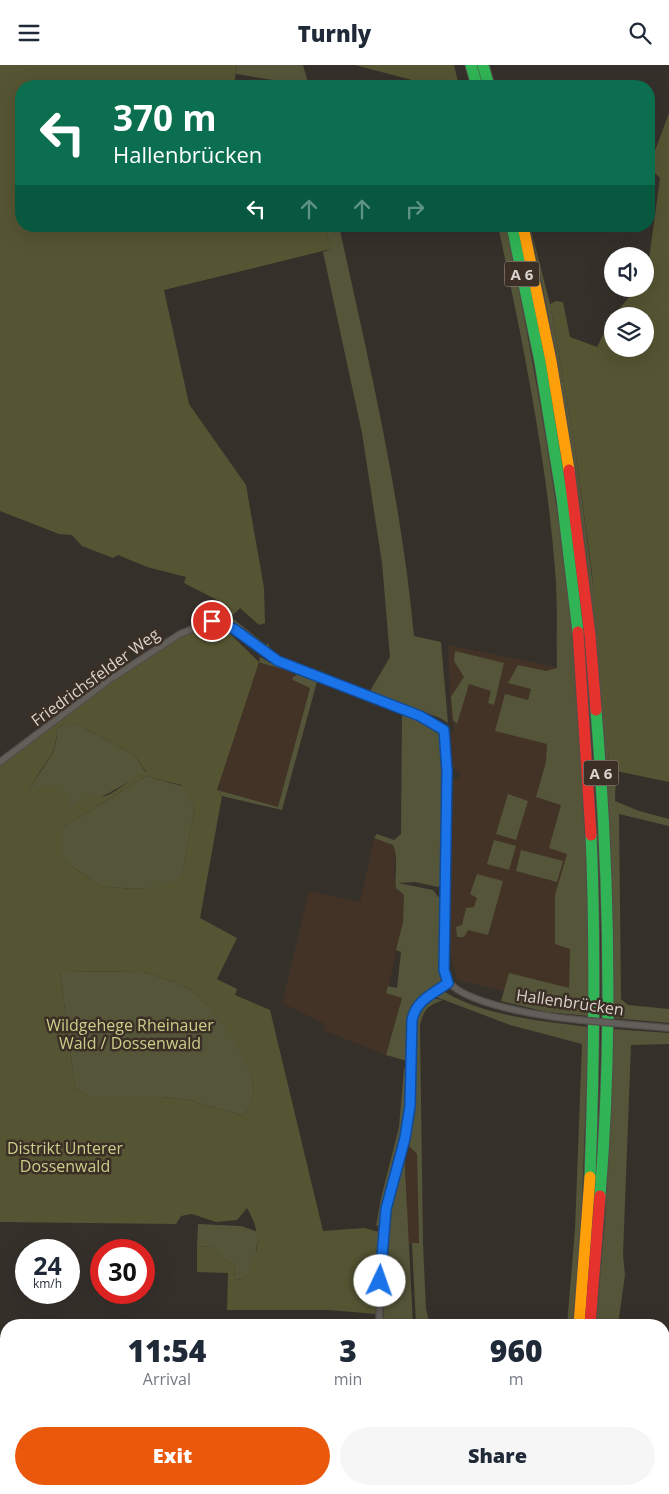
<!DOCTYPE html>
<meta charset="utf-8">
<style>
:root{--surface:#fff;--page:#f6f6f7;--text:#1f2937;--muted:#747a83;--accent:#ea580c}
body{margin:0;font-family:"Open Sans",sans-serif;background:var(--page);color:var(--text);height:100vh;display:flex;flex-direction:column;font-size:19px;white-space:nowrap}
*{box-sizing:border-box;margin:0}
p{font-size:16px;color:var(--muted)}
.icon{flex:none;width:28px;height:28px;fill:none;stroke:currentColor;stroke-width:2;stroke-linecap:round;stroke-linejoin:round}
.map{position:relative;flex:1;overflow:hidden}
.side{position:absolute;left:0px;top:1254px;width:670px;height:176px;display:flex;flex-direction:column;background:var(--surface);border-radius:20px 20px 0 0;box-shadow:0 5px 20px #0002}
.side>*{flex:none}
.top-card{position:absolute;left:15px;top:15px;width:640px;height:152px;border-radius:20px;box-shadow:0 5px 20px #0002;background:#0b6e4f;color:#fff;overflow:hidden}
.tools{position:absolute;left:604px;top:182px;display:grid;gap:10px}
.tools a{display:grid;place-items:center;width:50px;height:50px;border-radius:50%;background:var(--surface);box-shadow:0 5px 20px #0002;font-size:25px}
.speed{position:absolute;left:15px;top:1174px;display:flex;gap:10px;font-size:25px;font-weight:700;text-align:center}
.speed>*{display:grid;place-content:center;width:65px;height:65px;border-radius:50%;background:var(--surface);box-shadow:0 5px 20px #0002;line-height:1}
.speed small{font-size:12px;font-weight:400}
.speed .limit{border:8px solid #d22;background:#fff;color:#111}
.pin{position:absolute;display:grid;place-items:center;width:42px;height:42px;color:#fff;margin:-21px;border:2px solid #fff;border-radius:50%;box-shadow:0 1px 5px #0007}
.me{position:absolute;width:55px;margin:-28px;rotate:3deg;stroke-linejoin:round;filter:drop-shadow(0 0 4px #0008)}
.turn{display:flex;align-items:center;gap:18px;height:105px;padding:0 15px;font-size:22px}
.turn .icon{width:65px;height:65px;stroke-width:2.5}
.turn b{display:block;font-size:35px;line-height:42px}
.lanes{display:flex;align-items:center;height:48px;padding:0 15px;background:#0003;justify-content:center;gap:25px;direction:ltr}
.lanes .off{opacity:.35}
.eta{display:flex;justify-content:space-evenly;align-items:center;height:85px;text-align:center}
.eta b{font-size:30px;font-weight:800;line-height:35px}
.cta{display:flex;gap:10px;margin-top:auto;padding:10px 15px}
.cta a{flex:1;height:58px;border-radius:30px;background:var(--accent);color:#fff;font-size:20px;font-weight:800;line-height:58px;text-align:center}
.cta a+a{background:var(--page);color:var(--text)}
header{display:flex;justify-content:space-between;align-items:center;height:65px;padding:0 15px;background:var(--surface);font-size:22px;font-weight:800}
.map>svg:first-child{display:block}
.built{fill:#423326}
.green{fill:#555539}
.forest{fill:#553;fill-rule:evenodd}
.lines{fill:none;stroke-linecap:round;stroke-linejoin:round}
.street-casing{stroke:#524d48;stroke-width:8}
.fast-casing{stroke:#524d48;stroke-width:13}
.slow-casing{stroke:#524d48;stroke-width:13}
.jam-casing{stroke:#524d48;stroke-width:13}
.street{stroke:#625e5a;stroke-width:5.5}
.fast{stroke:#30b455;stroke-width:11}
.slow{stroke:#ff9f0a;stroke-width:11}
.jam{stroke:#e5322d;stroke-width:11}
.street-bridge-casing{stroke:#524d48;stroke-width:8;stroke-linecap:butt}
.street-bridge{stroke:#625e5a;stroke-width:5.5}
.route-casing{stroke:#114b97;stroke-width:12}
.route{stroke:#1a73e8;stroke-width:9}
.labels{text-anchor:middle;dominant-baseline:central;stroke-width:5;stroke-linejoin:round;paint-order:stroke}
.shield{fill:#3b2f26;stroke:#aba29b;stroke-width:1}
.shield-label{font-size:15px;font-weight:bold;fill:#dbd3cd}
.street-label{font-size:16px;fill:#dbd3cd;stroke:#3b2f26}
.park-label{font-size:16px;fill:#cbce8a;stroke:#3b2f26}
</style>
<header><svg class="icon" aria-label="menu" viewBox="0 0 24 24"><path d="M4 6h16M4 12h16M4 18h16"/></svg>Turnly<svg class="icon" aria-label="search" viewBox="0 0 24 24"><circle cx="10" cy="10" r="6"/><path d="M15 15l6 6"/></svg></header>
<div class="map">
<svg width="669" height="1429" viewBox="0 0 669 1429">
<rect width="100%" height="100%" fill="#36302b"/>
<path class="built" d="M448,580L557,602L576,937L503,926L457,915L449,883L451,714H458L460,707L452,703L451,668L454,665V658L451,656Z
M259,597L270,601L276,600L312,614L278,742L217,725Z
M374,773L393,779L396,785L394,811L404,830L403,857L387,927L402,932L386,990L323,965L325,959L282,938L309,826L360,837Z
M407,1074L417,1089L419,1178L408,1179L404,1084Z"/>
<path class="green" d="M237,0H303L309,21H286L285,17L236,9Z
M325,161H339C369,297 401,432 414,571L441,577L448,658L440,653L277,592L286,593L370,626L390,592L382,498L362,368L323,187L331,184Z
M498,161H506C530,278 551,394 566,512C584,657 590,805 589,951L547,947L501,936L509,908L569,923L570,884L555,879V830L567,789L549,783L561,740L536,732L546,697L547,679L495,666L505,629L528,635L531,624L508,618L518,600L546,606L557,603C556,570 558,537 555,504C546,389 522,274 498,161Z
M530,161L550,239L574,375L599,566L609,697L616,706L615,736L639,746L669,754V761L619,749L621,934L628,940L669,944V958L613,953C616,687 586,422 530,161Z
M207,535L222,537L236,547L231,552L266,580L268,578L270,584L267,585C255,576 207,548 207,535Z
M455,586L504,598L494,640L488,638L491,626L469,619L457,659L453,655L451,632L464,612L454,596Z
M260,592L270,598L274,597L318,613L282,745L222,731L217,725L278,742L310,623L293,615L292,613L298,609C284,603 272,602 259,597Z
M402,647L436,662L443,671V818L438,822L415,817L398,818L433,825L443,838L441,916C436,928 422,929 414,938C405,948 407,982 407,996L386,990L402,933L386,928L388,921L397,923L401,887L396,885L403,857L404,830L396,823C394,809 399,792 393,780L374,773L377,769L394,775L401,769Z
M65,658H74L135,690L146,708C127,716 87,745 66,742C56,740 43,731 34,727L29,728C37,703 58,695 57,664Z
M146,711L182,721L195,741L182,811L169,822L132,824L100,821L62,794V763Z
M508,729L528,736L516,775L496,769Z
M494,775L516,781L509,805L487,799Z
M521,785L563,796L557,817L516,806Z
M477,809L503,816L488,870L468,865L464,872H457L456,862L462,860L466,843L474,842L477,833L470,829Z
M142,906C157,912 176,916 189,924C215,941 254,995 254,1027C254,1034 247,1044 244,1051L188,1035L162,1032H90L75,1023L60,907Z
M440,924C481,951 541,956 589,962L581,1158L573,1260H567L575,1164L582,979L510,960L431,930Z
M431,933L443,935C429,941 424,942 420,961L423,1178L426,1244L430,1260H416L412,1178H419L417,1089L410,1082L407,1074L413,1042L415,952L423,938Z
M613,964L669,968V979L631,980L623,1190L625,1210L618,1260H596L605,1155Z
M404,1003C422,1019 385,1134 380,1160L376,1161L381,1133L399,1062Z
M404,1084L413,1260H383L386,1161L390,1135Z
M198,1159L241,1161L258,1167L255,1199L244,1215L235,1214L234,1199L223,1194L213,1182L197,1181Z"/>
<path class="forest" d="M0,0H237L234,21H21V161H325L331,184L164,225L189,339L246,420L264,523L265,558L259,560L240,543L236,547C220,535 201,527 184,518L186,512L147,502L118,490L113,493L82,481L72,470L59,469L0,446Z
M355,0H454L459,21H435Z
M669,48V717L616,706L609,697L592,509L574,375L550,239L556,236L563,237L570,272L597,282L612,252V284H645V251H613L636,224H645L660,113L649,102Z
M215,560L223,562L259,597L217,725L222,731L200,853L237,873L217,914L237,924L235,930L270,945L323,1166L364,1163L379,1167L376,1249L329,1245H227L228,1208L197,1207V1181L213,1182L223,1194L234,1199L235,1214L244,1215C260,1192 262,1167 247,1143L237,1155L216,1157L192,1149L181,1151L176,1159L0,1157V700L110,618L182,570ZM65,658L70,660L74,658L135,690L146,707C132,712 121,724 108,730C97,734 88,731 77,736L78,740L67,742L66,729L50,720L29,728C37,702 57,695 57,664ZM146,711L181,720L195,741L182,810L169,821L132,824L100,821L62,794V763ZM142,906C157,912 176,916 189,924C215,941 253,995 254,1026C254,1034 247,1044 244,1051L188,1035L162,1032H90L75,1023L60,907Z"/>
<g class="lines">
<defs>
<path id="street" d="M0,697L109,615L180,569L212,556L234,564L278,596L420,651L444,665L447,706L445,912C459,940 549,952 580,955
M623,959L669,963
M379,1260L382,1164L410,1041L412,955C416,935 433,929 448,918
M379,1424V1429"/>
<path id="fast" d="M471,0L477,21
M483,0L489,21
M512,161L540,297L562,433L578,567
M596,645C609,806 613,970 600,1131
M590,1112C594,998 596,884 591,770
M569,1429L570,1424"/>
<path id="slow" d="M523,161L551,296L569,405
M579,1260L590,1112
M558,1424V1429"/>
<path id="jam" d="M569,405L590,570L596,645
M578,567L591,770
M590,1260L600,1131"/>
</defs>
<use href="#street" class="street-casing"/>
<use href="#fast" class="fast-casing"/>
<use href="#slow" class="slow-casing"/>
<use href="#jam" class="jam-casing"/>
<use href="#street" class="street"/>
<use href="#fast" class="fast"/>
<use href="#slow" class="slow"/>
<use href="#jam" class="jam"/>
<defs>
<path id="street-bridge" d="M580,955L623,959"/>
</defs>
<use href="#street-bridge" class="street-bridge-casing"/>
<use href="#street-bridge" class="street-bridge"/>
</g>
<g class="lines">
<defs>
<path id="route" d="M212,556L234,564L278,596L420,651L444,665L447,706L444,905L448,918C433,929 416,935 412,955L410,1041L405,1073L386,1144L380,1216"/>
</defs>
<use href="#route" class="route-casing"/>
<use href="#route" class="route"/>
</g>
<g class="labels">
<g class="shield">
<rect x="504.5" y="196.5" width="35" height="25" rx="4"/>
<rect x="583.5" y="695.5" width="35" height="25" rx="4"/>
</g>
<g class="shield-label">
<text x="522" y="209">A 6</text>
<text x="601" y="708">A 6</text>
</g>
<g class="street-label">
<text transform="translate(95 612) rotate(-36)">Friedrichsfelder Weg</text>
<text transform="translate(570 937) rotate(8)">Hallenbrücken</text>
</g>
<g class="park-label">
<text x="130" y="960">Wildgehege Rheinauer<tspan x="130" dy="18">Wald / Dossenwald</tspan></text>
<text x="65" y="1083">Distrikt Unterer<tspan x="65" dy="18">Dossenwald</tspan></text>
</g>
</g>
</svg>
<div class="tools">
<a><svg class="icon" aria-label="sound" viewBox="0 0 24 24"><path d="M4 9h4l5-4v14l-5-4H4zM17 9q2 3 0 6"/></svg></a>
<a><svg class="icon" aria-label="layers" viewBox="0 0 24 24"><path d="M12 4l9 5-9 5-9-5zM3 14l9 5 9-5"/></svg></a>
</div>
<div class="speed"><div>24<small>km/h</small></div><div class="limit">30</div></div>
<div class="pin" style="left:212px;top:556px;background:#d93025"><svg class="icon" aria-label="arrive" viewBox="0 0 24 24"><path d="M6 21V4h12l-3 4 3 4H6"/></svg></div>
<svg class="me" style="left:380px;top:1216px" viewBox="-20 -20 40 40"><circle r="19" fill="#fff"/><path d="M0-13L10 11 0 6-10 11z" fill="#1a73e8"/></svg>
<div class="top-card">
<div class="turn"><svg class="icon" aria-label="left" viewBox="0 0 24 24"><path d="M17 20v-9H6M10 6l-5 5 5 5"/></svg><div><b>370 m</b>Hallenbrücken</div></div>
<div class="lanes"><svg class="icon" aria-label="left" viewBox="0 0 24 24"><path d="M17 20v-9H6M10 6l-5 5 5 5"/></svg><svg class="icon off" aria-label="ahead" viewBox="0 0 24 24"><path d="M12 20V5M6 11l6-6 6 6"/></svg><svg class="icon off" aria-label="ahead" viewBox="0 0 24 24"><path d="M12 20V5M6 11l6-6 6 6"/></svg><svg class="icon off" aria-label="right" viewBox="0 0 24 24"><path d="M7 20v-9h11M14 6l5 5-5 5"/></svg></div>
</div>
<section class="side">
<div class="eta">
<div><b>11:54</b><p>Arrival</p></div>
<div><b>3</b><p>min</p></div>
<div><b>960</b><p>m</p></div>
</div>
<div class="cta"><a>Exit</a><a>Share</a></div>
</section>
</div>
